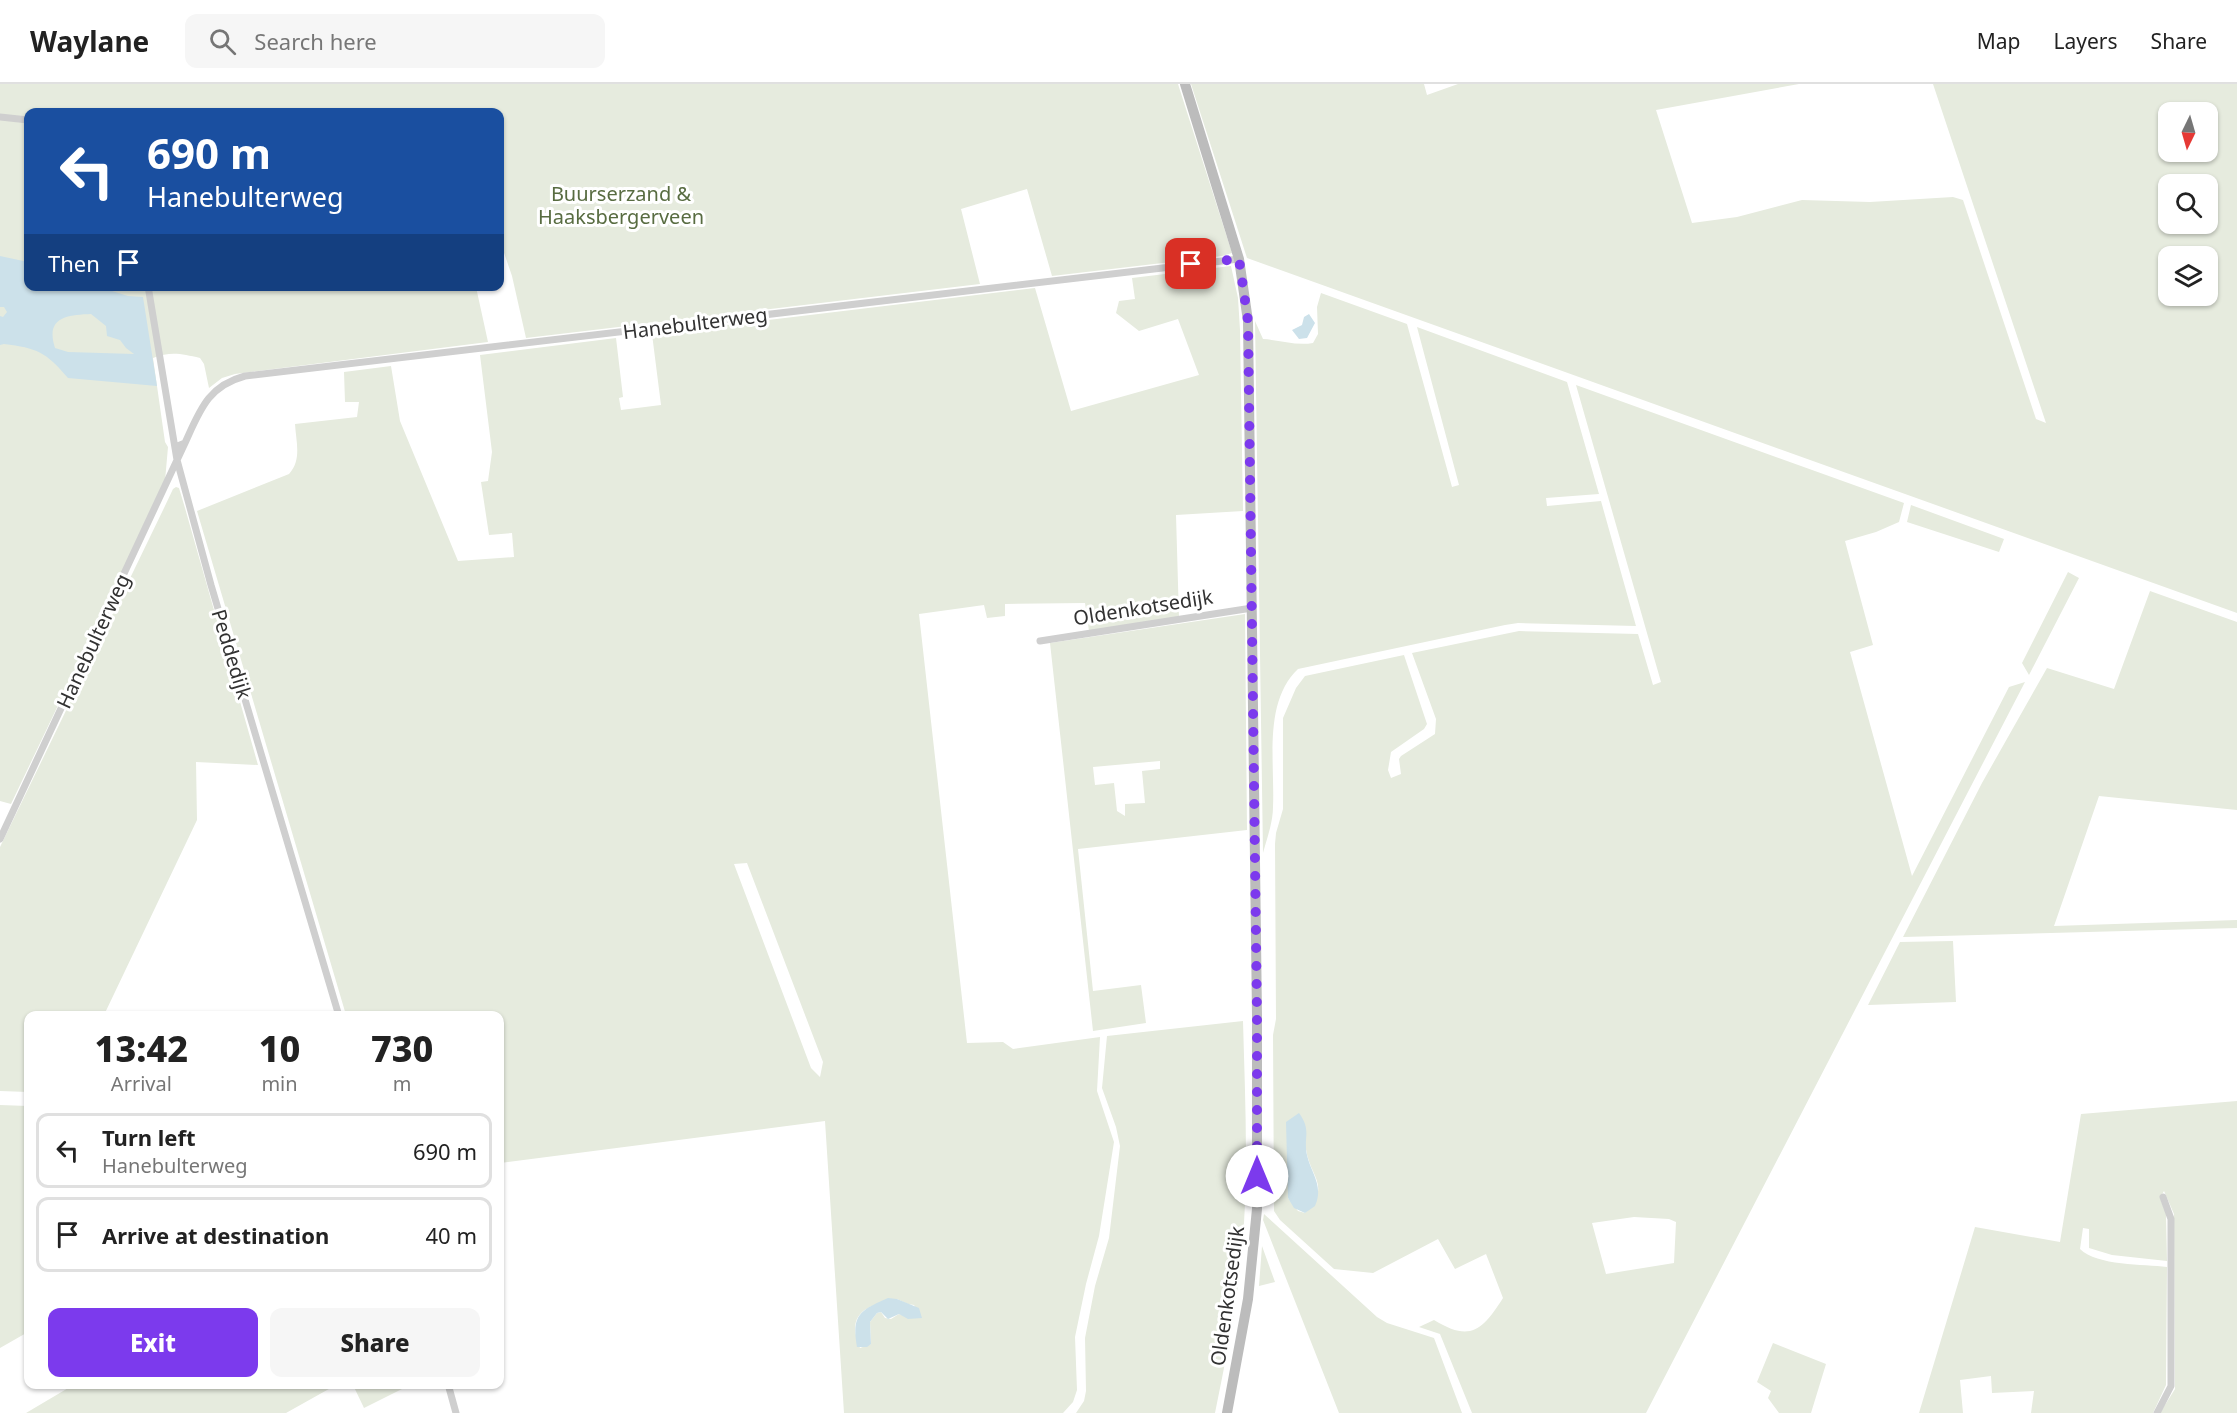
<!DOCTYPE html>
<style>
:root{--surface:#fff;--page:#f6f6f6;--text:#222;--muted:#767676;--line:#e0e0e0;--accent:#7c3aed}
body{margin:0;font-family:"Noto Sans",sans-serif;background:var(--page);color:var(--text);height:100vh;display:flex;flex-direction:column;font-size:22px;white-space:nowrap}
*{box-sizing:border-box;margin:0}
p{font-size:20px;color:var(--muted)}
.icon{flex:none;width:33px;height:33px;fill:none;stroke:currentColor;stroke-width:2;stroke-linecap:round;stroke-linejoin:round}
.map{position:relative;flex:1;overflow:hidden}
.sheet{position:absolute;left:24px;top:927px;width:480px;height:378px;display:flex;flex-direction:column;background:var(--surface);border-radius:12px;box-shadow:0 2px 4px #0004}
.sheet>*{flex:none}
.top-card{position:absolute;left:24px;top:24px;width:480px;height:183px;border-radius:12px;box-shadow:0 2px 4px #0004;background:#1a4fa0;color:#fff;overflow:hidden}
.needle{width:39px;rotate:185deg}
.buttons{position:absolute;left:2158px;top:18px;display:grid;gap:12px}
.buttons a{display:grid;place-items:center;width:60px;height:60px;border-radius:12px;background:var(--surface);box-shadow:0 2px 4px #0004;font-size:30px}
.pin{position:absolute;display:grid;place-items:center;width:51px;height:51px;color:#fff;margin:-26px;border-radius:12px;box-shadow:0 3px 9px #0006}
.me{position:absolute;width:66px;margin:-33px;rotate:0deg;stroke-linejoin:round;filter:drop-shadow(0 0 4px #0008)}
.turn{display:flex;align-items:center;gap:21px;height:126px;padding:0 24px;font-size:27px}
.turn .icon{width:78px;height:78px;stroke-width:2.5}
.turn b{display:block;font-size:42px;line-height:51px}
.then{display:flex;align-items:center;height:57px;padding:0 24px;background:#0003;gap:12px;font-size:22px}
.eta{display:flex;justify-content:space-evenly;align-items:center;height:102px;text-align:center}
.eta b{font-size:36px;font-weight:800;line-height:42px}
.action{display:flex;gap:12px;margin-top:auto;padding:12px 24px}
.action a{flex:1;height:69px;border-radius:12px;background:var(--accent);color:#fff;font-size:24px;font-weight:800;line-height:69px;text-align:center}
.action a+a{background:var(--page);color:var(--text)}
ul{padding:0;list-style:none}
li{display:flex;align-items:center;gap:18px;height:75px;margin:0 12px 9px;padding:0 12px;border:3px solid var(--line);border-radius:12px}
li div{flex:1}
li b{display:block;font-size:22px}
li em{font-style:normal}
header{display:flex;align-items:center;gap:36px;box-sizing:border-box;height:84px;padding:0 30px;background:var(--surface);border-bottom:2px solid var(--line)}
header strong{font-size:28px}
nav{display:flex;gap:33px;margin-inline-start:auto;font-size:21px}
.search{width:420px;height:54px;background:var(--page);display:flex;align-items:center;gap:15px;box-sizing:border-box;padding:0 21px;border-radius:12px;color:var(--muted);font-size:22px}
.map>svg:first-child{display:block}
.green{fill:#e6ebde;fill-rule:evenodd}
.water{fill:#cce1ea;fill-rule:evenodd}
.lines{fill:none;stroke-linecap:round;stroke-linejoin:round}
.street{stroke:#cfcfcf;stroke-width:7}
.secondary{stroke:#bcbcbc;stroke-width:10}
.route{stroke:#7c3aed;stroke-width:10;stroke-dasharray:0 18}
.labels{text-anchor:middle;dominant-baseline:central;stroke-width:6;stroke-linejoin:round;paint-order:stroke}
.park-label{font-size:20px;fill:#586c41;stroke:#fff}
.street-label{font-size:20px;fill:#323232;stroke:#fff}
</style>
<header>
<strong>Waylane</strong>
<div class="search"><svg class="icon" aria-label="search" viewBox="0 0 24 24"><circle cx="10" cy="10" r="6"/><path d="M15 15l6 6"/></svg>Search here</div>
<nav><a>Map</a><a>Layers</a><a>Share</a></nav>
</header>
<div class="map">
<svg width="2237" height="1329" viewBox="0 0 2237 1329">
<rect width="100%" height="100%" fill="#fff"/>
<path class="green" d="M0,0H1178L1232,169L1222,172L1052,192L1027,105L961,125L980,200L526,254L512,192L501,160H500V28H28V202L476,203L488,258L235,290L222,294L209,304L204,280L200,274C182,270 171,267 153,274L165,358L168,363L165,397L11,720L0,717Z
M1191,0H1424L1427,11L1458,0H1799L1656,26L1692,139L1737,133L1802,116L1870,118L1953,113L1963,116L2036,335L2046,339L1933,0H2237V529L1247,174ZM2169,28H2208V68H2169ZM2169,100H2208V140H2169ZM2208,172V212H2169V172Z
M1231,182L1238,214L1240,246L1243,427L1176,431L1179,534L1089,547L1085,519L1005,520V532L987,534L984,521L919,530L967,959L1003,958L1013,965L1100,953L1097,1007L1114,1058L1099,1152L1086,1200L1075,1253L1077,1306L1073,1318L1063,1329H844L825,1037L500,1079V932L346,931L197,427L289,390C302,376 296,358 295,340L357,333L359,318H345L344,288L391,282L400,337L458,477L514,473L512,449L489,451L481,398L488,397L492,368L480,271L616,254L623,313L619,314L621,326L661,321L652,250L1035,204L1071,327L1199,291L1178,235L1139,247L1116,229L1119,217L1135,215L1132,194ZM747,779L823,978L820,993L811,984L734,780ZM897,1215L908,1220L914,1221L921,1234H912L899,1230L891,1235L885,1234L881,1228L877,1229L870,1238L871,1260L860,1264C845,1229 867,1221 897,1215Z
M1321,209L1407,240L1452,403L1459,401L1417,243L1567,298L1599,410L1546,414L1547,422L1601,417L1636,542L1518,539L1505,541L1298,585C1263,618 1275,679 1273,723C1273,738 1267,754 1263,769L1255,237L1263,255C1280,256 1296,262 1313,259L1318,250L1317,223Z
M1576,301L1904,419L1899,438L1876,448L1845,457L1873,561L1850,568L1912,792L2009,603L2025,598L1646,1329H1472L1440,1250L1419,1243L1434,1236C1470,1258 1482,1247 1503,1214L1486,1170L1455,1185L1438,1155L1373,1189L1334,1185L1280,1136L1274,1127L1273,951L1276,935L1275,760L1276,749L1283,725V634L1296,604L1305,592L1404,571L1427,640L1424,645L1391,668L1388,686L1391,694L1401,690L1399,675L1401,672L1435,650L1436,635L1412,569L1519,547L1638,550L1653,601L1661,598ZM1288,1052L1306,1065C1310,1094 1332,1101 1305,1129L1298,1127L1288,1114ZM1634,1133L1669,1135L1676,1138L1674,1179L1606,1190L1592,1139Z
M176,403L179,404L185,424L258,681L196,678L197,736L104,931L28,932V1008L0,1007V763L164,424L173,405Z
M1911,421L2004,455L1999,468L1907,438Z
M2068,488L2079,494L2029,591L2022,579Z
M2150,507L2237,538V726L2099,712L2054,842L2237,836V844L1903,853L1982,699L2047,584L2114,605Z
M1245,530L1247,746L1078,765L1093,907L1141,901L1146,939L1093,947L1050,559ZM1160,677V685L1142,687L1145,719L1125,720V732L1117,727L1114,699L1095,701L1093,683Z
M1953,857L1956,918L1868,921L1900,858Z
M1243,937C1245,1013 1249,1090 1242,1166C1237,1221 1226,1275 1215,1329H1076L1084,1317L1086,1307L1085,1254L1095,1202L1109,1154L1120,1062L1116,1043L1102,1004L1107,952Z
M2237,1017V1329H2160L2175,1305L2174,1130L2164,1107L2160,1114L2166,1130L2167,1177L2112,1171L2089,1164V1145L2083,1144L2080,1165C2097,1182 2144,1180 2167,1183L2166,1301L2153,1329H2031L2034,1307L1992,1309L1991,1292L1960,1296L1963,1329H1919L1975,1143L2060,1158L2081,1030Z
M0,1021L28,1022V1248L0,1264Z
M1264,1130L1377,1233L1387,1239L1434,1254L1462,1329H1339L1263,1136Z
M1262,1162L1275,1198L1259,1202Z
M1773,1259L1826,1280L1811,1329H1779L1768,1314L1771,1307L1757,1298Z
M75,1300H336V1301L286,1329H26Z
M353,1301H410L364,1324Z"/>
<path class="water" d="M0,172L28,178V202L99,203L128,212L143,213L157,302L68,294C46,268 37,264 4,260L0,261V232L3,233L7,228L4,223H0ZM91,230L106,242L107,252L120,256L126,264L134,270L68,268L55,264C45,233 67,231 91,230Z
M1309,230L1315,239L1307,254L1299,255L1292,246L1302,241L1304,233Z
M1299,1029C1312,1047 1303,1053 1307,1071C1311,1089 1324,1102 1315,1122L1305,1129L1294,1124L1288,1114L1286,1038Z
M888,1214L897,1215L919,1224L922,1234L908,1235L899,1230L888,1235L881,1228L877,1229L870,1238L871,1260L867,1263H857C851,1230 861,1226 888,1214Z"/>
<g class="lines">
<path class="street" d="M0,33L28,36
M148,202L177,376L211,501L339,932
M175,363L185,359C200,326 208,302 245,292L1239,175
M1040,557L1252,524
M0,755L185,359
M448,1300L456,1329
M2157,1329L2171,1302V1135L2163,1113"/>
<path class="secondary" d="M1185,0L1239,175L1248,237L1257,931V1125L1248,1215L1227,1329"/>
</g>
<g class="lines">
<path class="route" d="M1191,180L1239,175L1248,237L1257,931V1092"/>
</g>
<g class="labels">
<g class="park-label">
<text x="621" y="109">Buurserzand &amp;<tspan x="621" dy="23">Haaksbergerveen</tspan></text>
</g>
<g class="street-label">
<text transform="translate(695 239) rotate(-7)">Hanebulterweg</text>
<text transform="translate(1143 523) rotate(-9)">Oldenkotsedijk</text>
<text transform="translate(93 557) rotate(-65)">Hanebulterweg</text>
<text transform="translate(232 570) rotate(73)">Peddedijk</text>
<text transform="translate(1227 1212) rotate(-82)">Oldenkotsedijk</text>
</g>
</g>
</svg>
<div class="buttons">
<a><svg class="needle" viewBox="-14 -14 28 28"><path d="M0-13l5 13h-10z" fill="#e53935"/><path d="M0 13l5-13h-10z" fill="#767676"/></svg></a>
<a><svg class="icon" aria-label="search" viewBox="0 0 24 24"><circle cx="10" cy="10" r="6"/><path d="M15 15l6 6"/></svg></a>
<a><svg class="icon" aria-label="layers" viewBox="0 0 24 24"><path d="M12 4l9 5-9 5-9-5zM3 14l9 5 9-5"/></svg></a>
</div>
<div class="pin" style="left:1191px;top:180px;background:#d93025"><svg class="icon" aria-label="arrive" viewBox="0 0 24 24"><path d="M6 21V4h12l-3 4 3 4H6"/></svg></div>
<svg class="me" style="left:1257px;top:1092px" viewBox="-20 -20 40 40"><circle r="19" fill="#fff"/><path d="M0-13L10 11 0 6-10 11z" fill="#7c3aed"/></svg>
<div class="top-card">
<div class="turn"><svg class="icon" aria-label="left" viewBox="0 0 24 24"><path d="M17 20v-9H6M10 6l-5 5 5 5"/></svg><div><b>690 m</b>Hanebulterweg</div></div>
<div class="then">Then<svg class="icon" aria-label="arrive" viewBox="0 0 24 24"><path d="M6 21V4h12l-3 4 3 4H6"/></svg></div>
</div>
<section class="sheet">
<div class="eta">
<div><b>13:42</b><p>Arrival</p></div>
<div><b>10</b><p>min</p></div>
<div><b>730</b><p>m</p></div>
</div>
<ul>
<li><svg class="icon" aria-label="left" viewBox="0 0 24 24"><path d="M17 20v-9H6M10 6l-5 5 5 5"/></svg><div><b>Turn left</b><p>Hanebulterweg</p></div><em>690 m</em></li>
<li><svg class="icon" aria-label="arrive" viewBox="0 0 24 24"><path d="M6 21V4h12l-3 4 3 4H6"/></svg><div><b>Arrive at destination</b></div><em>40 m</em></li>
</ul>
<div class="action"><a>Exit</a><a>Share</a></div>
</section>
</div>
